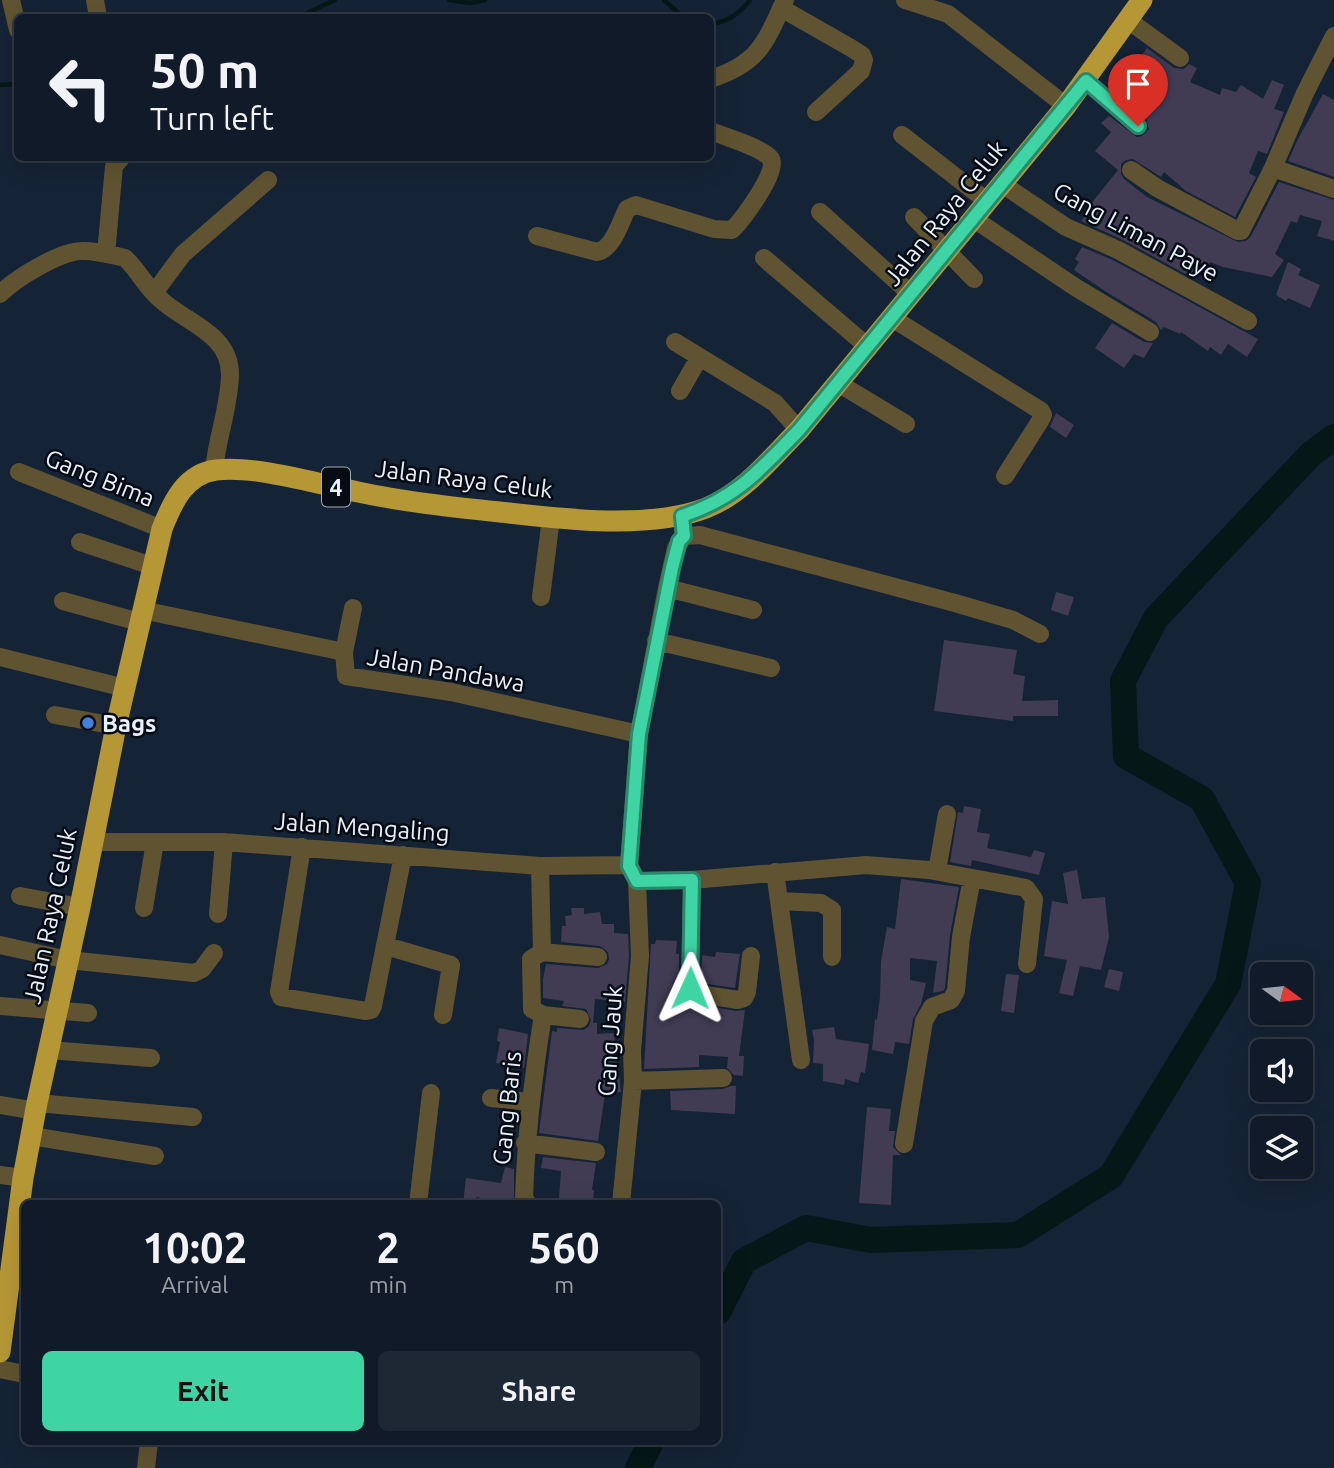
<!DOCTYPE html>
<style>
:root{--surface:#101a28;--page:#1e2734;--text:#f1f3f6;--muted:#9ca1a8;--line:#303845;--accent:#3ed4a3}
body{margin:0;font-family:Ubuntu,sans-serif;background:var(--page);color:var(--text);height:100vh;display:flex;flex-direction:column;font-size:26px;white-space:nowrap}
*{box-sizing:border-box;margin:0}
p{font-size:23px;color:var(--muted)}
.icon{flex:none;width:38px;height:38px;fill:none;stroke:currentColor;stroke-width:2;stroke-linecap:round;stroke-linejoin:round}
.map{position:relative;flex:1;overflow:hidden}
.sheet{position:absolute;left:21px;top:1200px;width:700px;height:245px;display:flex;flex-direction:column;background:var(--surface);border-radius:10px;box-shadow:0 7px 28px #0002,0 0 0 2px var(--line)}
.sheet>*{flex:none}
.hud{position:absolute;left:14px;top:14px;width:700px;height:147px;border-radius:10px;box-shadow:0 7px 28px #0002,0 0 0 2px var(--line);background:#101a28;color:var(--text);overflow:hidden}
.needle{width:46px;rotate:105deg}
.buttons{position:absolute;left:1250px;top:962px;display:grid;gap:14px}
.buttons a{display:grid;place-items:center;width:63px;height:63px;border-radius:10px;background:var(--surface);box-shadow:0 7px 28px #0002,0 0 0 2px var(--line);font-size:35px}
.pin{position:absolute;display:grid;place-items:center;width:60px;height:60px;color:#fff;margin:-72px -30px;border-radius:50% 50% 50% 0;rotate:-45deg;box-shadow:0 0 7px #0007}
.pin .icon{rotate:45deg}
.me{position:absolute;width:77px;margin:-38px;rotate:1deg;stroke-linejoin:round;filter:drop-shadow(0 0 5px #0008)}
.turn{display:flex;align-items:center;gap:24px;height:147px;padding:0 21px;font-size:32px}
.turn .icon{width:91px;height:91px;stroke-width:2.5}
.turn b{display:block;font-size:49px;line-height:60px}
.eta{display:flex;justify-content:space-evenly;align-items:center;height:119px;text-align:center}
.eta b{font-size:42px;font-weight:700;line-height:49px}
.cta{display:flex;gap:14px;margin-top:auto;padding:14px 21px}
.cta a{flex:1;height:80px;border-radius:10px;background:var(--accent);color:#111;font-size:28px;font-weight:700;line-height:80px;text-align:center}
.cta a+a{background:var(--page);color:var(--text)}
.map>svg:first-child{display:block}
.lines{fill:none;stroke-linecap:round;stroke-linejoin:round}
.stream{stroke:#051717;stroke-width:4.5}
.river{stroke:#051717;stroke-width:26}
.building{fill:#413c54}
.minor{stroke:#605331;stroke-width:18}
.highway{stroke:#b69735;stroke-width:21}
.route-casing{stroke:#288a6a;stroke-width:18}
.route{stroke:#3ed4a3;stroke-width:12}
.shop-dot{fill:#3f7fe0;stroke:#060c14;stroke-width:2.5}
.labels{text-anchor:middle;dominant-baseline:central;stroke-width:5;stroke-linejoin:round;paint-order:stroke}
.shield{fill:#060c14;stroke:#a4acb8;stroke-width:2}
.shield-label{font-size:23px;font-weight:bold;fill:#e8f1fe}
.street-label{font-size:24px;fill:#e8f1fe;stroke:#060c14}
.poi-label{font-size:24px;font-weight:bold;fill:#e8f1fe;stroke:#060c14;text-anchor:start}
</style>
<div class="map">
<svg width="1334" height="1468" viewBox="0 0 1334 1468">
<rect width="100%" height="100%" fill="#152336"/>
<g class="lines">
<path class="stream" d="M449,0L471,3L485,0
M664,0L684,18
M296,18L335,0
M710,24C728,22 739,14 750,0
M0,85L18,84"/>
<path class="river" d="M718,1312L744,1261L806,1228L871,1240L1018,1235L1111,1176L1228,984L1248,883L1202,799L1126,756L1123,681L1156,618L1311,454L1334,437
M638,1468L651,1442"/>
</g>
<path class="building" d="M1147,48L1174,68L1184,69L1189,64L1197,68L1190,82L1220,95L1222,88L1236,92L1241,85L1263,99L1272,80L1284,85L1274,109L1284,112L1267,154L1258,151L1249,173L1256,177L1235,217L1186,191L1164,172L1161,177L1133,159L1126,160L1121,164V174L1124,179L1147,197L1238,242L1246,241L1251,236L1279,182L1334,200V241L1317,236L1322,221L1300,215L1297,223L1291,221L1275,254L1284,260L1272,277L1223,267L1210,262L1208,266L1197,261L1191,277L1123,240L1081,221L1088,212L1086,210L1118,170L1095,151L1111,132L1101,123L1109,116L1137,137L1142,136L1149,129L1146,118L1122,97L1119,81L1148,75L1134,65Z
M1323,94L1334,100V177L1288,161L1298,139Z
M1082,247L1113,260L1258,339L1247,357L1228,344L1221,355L1210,347L1208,351L1181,332L1180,334L1164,327L1161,330L1156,322L1108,293L1074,270L1079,262L1075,259Z
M1288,262L1301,269L1298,275L1320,285L1310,308L1288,298L1286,301L1276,295Z
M1112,323L1144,342L1153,343L1144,358L1134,354L1124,368L1095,348Z
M1056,413L1074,425L1066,438L1050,427Z
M1056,592L1074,597L1068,616L1051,610Z
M944,640L1017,650L1013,674L1025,676L1022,701L1058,700V716H1013V721L934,711Z
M964,806L981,809L977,832L990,834L987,848L1031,857L1034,850L1045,853L1039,875L972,860L971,866L950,862L958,812L963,813Z
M1077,870L1082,899L1105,897L1109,937L1101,970L1080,966L1073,996L1059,993L1067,960L1044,956L1052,901L1068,904L1063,873Z
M901,879L959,887L950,935L945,988L943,991L933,993L937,961L910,958V980L926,983L921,1004L913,1019L909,1044L895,1042L893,1054L872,1050L875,1019L877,1020L880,997L881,961L887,927L895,929Z
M571,908H584V914L600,912L602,924H614V933L628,934L629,956L625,1002L595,999L593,1023H597V1034L614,1033L621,1092L605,1094L598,1141L539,1133L552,1031L557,1032V1028L584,1030L589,1026L591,1020L586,1009L562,1006L564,1001L543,998V979L546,964L598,968L607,964L609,959L608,952L600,946L561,942L562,926H566L565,916L572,915Z
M656,940L677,941L676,954H679V987L686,1002L736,1011L745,1010L739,1056H744L743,1076L734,1075L727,1068L728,1057L699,1055V1067L644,1069L651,944H655Z
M716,952L740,954L735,988L701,983L702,955L715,957Z
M1109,969L1123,972L1119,991L1104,987Z
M1006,974L1019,975L1014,1013L1001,1011Z
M834,1027L836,1039L869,1044L865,1073L861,1072L858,1083L845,1079L844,1085L823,1081V1064L813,1063L814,1040L812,1030Z
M499,1028L528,1034L524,1068L496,1063L500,1042L497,1041Z
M731,1086H736L735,1114L671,1110L670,1091L723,1089Z
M867,1107L891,1109L889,1131H895L893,1147L901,1155H893L891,1205L859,1203Z
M543,1157L596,1163L592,1190H594L593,1204H564L565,1198H559L561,1171L541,1168Z
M505,1167L514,1169V1204L476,1197V1204H463L466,1178L501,1183Z"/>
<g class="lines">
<path class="minor" d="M11,0L18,30
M95,0L98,17
M905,0L948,14L1066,106
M781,8L851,48L862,55L864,60L861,71L816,112
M1128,20L1180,58
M710,79C758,64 765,44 785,0
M1086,81L1138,126
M902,135L988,202
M1273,168L1334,189
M1131,170L1157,188L1238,231H1241L1273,168L1305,93L1334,36
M1002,184L1066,227L1118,250L1248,321
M820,212L911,294
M914,217L974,279
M974,219L1075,287L1150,332
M537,236L597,252C613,249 620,223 627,209L636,205L714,229L732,230C742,220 779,171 771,159C763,148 724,136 710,131
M106,254L114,166L121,158
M764,258L867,346
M154,293L183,254L268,180
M0,294C16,278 59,252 81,251C95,250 111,255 125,258C138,270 146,287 160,299C184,322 230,333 230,374C230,404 217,438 214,470
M892,318L1041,411L1043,415L1040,421L1005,476
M675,342L775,403L799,430
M838,383L906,424
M680,391L699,358
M19,472L162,529
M684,536L700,535L955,603L1013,620L1040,634
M80,542L152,566
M667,588L753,610
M541,597L551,518
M63,601L139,622
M353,608L344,652L346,676L451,692L639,734
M142,610L344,652
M656,641L771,668
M0,657L125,688
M55,715L116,726
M92,842H224L540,866L629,865
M302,847L279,992L281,997L366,1011L371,1010L373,1006L403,855
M629,865L637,881L692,880L866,865L929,870L1026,888L1034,899L1027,964
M629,865L639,734L667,588L676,548L684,536L683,526
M540,866L542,952
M937,871L947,814
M775,872L801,1060
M692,880L690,987L693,993L738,1000L744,998L747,992L751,956
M20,896L80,907
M780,901L821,903L832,910V957
M144,908L155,842
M218,914L224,842
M0,945L68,960L194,973L202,969L214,953
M386,946L451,965L443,1015
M0,1006L88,1013
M580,1019L543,1015L532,1009L531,959L542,952L598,957
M49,1050L151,1058
M633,1081L723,1078
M491,1098L529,1102
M37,1103L193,1117
M0,1105L36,1111
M31,1136L155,1156
M525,1143L596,1152
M904,1144L924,1021L932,1007L951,1000L956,991L961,937L972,878
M0,1175L23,1178
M418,1204L431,1093
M528,1204L524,1198C526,1135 533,1077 543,1015
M621,1204L633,1081L632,1051L640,956L637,881
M0,1369L24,1374
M146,1468L149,1442"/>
<path class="highway" d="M0,1352L23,1178L37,1103L80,907L116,726L162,529C172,503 185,474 216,470C254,465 319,484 358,492C405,502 452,507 500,512C560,519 649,530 706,508C744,493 771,458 799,430L1066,106L1142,0"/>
</g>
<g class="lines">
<defs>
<path id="route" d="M690,988L692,880L637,881L629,866L639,734L672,568L679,541L684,536L682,516C737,498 760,470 799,430L1086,81L1138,126"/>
</defs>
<use href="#route" class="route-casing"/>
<use href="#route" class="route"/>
</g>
<circle class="shop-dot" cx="88" cy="723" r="7"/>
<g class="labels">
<rect class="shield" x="322" y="467.5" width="28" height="39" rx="5"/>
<g class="shield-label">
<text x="336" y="487">4</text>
</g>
<g class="street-label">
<text transform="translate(945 213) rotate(-51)">Jalan Raya Celuk</text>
<text transform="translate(1136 232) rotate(28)">Gang Liman Paye</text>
<text transform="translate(100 478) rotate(22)">Gang Bima</text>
<text transform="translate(464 479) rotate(7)">Jalan Raya Celuk</text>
<text transform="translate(446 670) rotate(10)">Jalan Pandawa</text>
<text transform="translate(362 827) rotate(4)">Jalan Mengaling</text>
<text transform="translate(50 916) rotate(-78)">Jalan Raya Celuk</text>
<text transform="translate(610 1041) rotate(-86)">Gang Jauk</text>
<text transform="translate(507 1108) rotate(-84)">Gang Baris</text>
</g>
<g class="poi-label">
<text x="102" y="723">Bags</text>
</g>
</g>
</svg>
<div class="buttons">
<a><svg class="needle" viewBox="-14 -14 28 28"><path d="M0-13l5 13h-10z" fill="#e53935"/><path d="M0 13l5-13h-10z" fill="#9ca1a8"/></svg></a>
<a><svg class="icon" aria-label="sound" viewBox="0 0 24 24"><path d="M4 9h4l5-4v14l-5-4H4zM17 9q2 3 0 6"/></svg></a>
<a><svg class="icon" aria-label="layers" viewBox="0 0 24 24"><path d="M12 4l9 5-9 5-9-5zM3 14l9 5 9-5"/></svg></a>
</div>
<div class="pin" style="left:1138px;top:126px;background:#d93025"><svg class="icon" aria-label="arrive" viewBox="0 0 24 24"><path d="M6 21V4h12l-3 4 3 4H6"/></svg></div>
<svg class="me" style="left:690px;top:988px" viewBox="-20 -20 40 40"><path d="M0-17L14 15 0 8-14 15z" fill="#3ed4a3" stroke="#fff" stroke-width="4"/></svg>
<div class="hud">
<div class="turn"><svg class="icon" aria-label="left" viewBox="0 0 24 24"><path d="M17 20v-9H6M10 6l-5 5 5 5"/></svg><div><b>50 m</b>Turn left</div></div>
</div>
<section class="sheet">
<div class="eta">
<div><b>10:02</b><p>Arrival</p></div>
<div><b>2</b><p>min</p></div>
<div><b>560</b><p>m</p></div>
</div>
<div class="cta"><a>Exit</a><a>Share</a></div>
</section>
</div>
